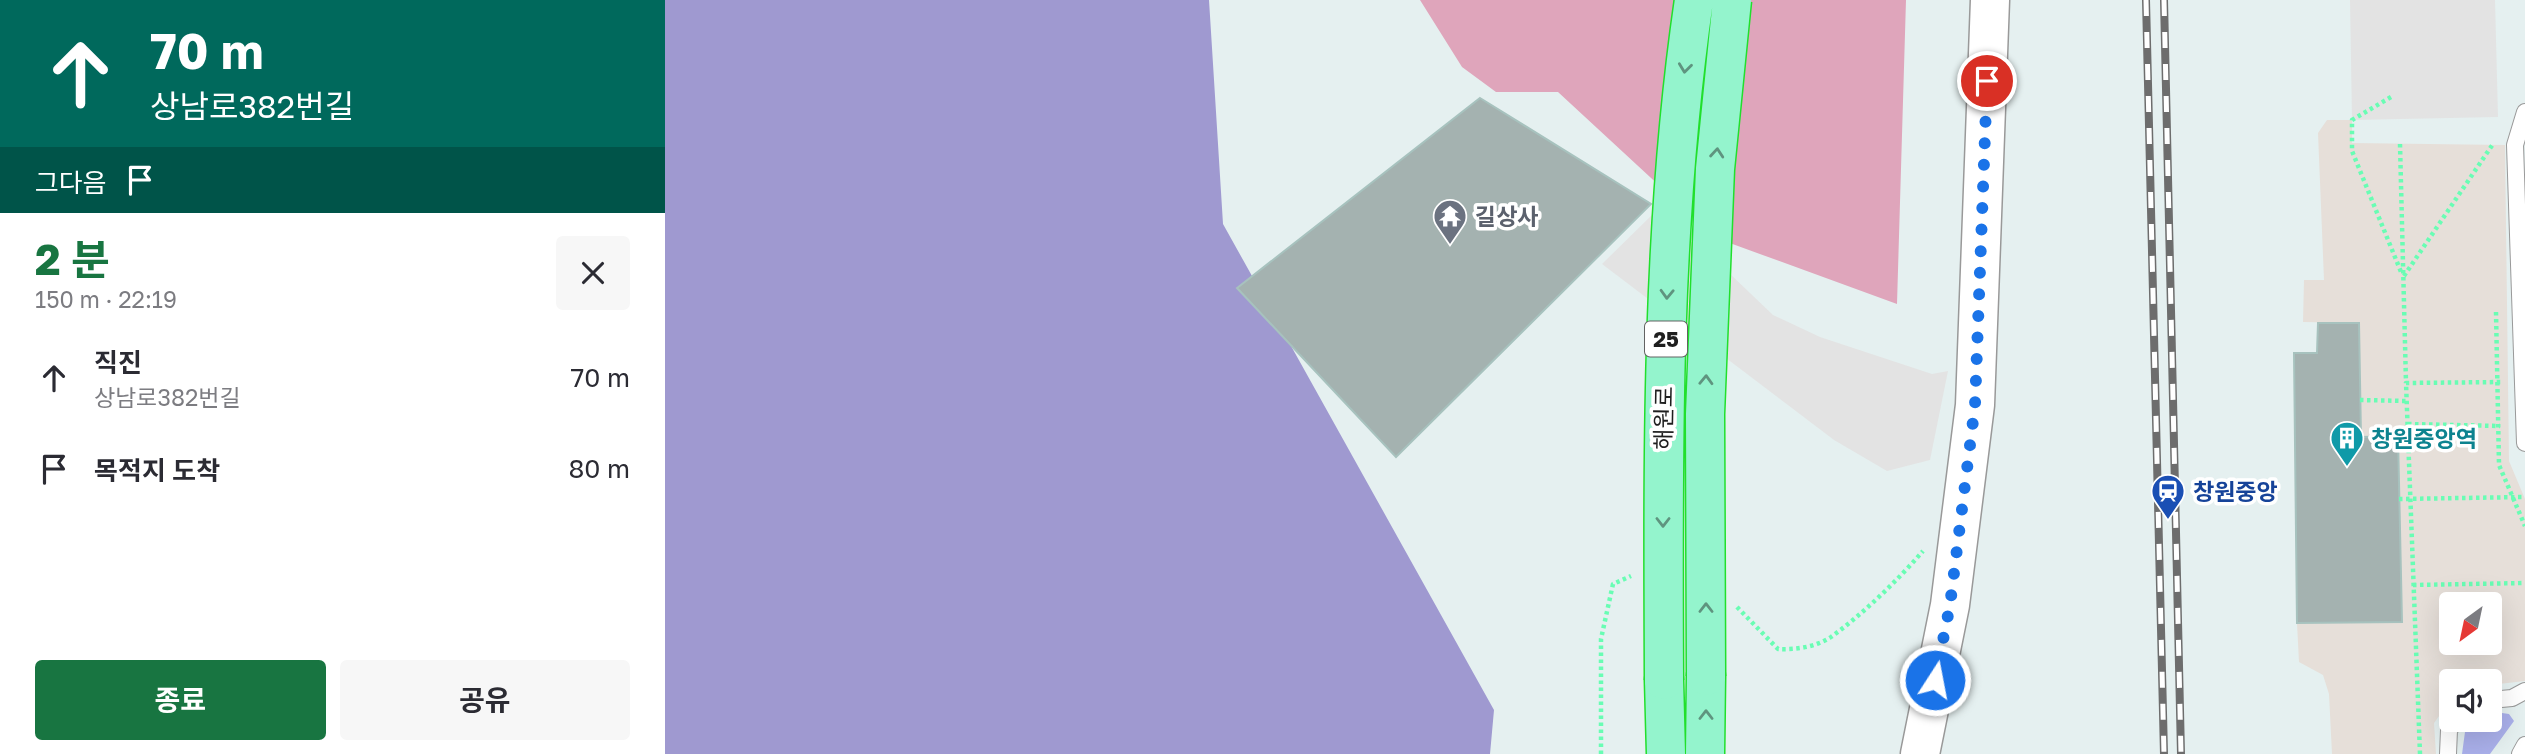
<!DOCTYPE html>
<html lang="ko">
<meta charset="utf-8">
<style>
:root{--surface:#fff;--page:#f7f7f7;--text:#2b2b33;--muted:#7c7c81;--accent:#187541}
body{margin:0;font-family:"Golos Text","Noto Sans KR",sans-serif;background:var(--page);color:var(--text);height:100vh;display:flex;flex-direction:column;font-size:26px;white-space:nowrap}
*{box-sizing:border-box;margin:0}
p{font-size:23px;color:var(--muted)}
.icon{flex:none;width:38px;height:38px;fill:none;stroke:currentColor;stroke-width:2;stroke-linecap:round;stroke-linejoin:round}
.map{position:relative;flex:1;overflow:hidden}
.drawer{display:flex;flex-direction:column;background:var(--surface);width:665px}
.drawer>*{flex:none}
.top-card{background:#00695c;color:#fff;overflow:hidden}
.needle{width:46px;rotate:213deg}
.buttons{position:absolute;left:1774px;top:592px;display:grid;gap:14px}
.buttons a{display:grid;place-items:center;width:63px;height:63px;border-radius:7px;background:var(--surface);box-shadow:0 7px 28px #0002;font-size:35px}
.pin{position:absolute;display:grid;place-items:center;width:60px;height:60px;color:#fff;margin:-30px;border:4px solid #fff;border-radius:50%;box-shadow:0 2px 7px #0007}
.me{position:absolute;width:77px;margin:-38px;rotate:11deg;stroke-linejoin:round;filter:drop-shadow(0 0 5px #0008)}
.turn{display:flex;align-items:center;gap:24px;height:147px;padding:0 35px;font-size:32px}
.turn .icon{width:91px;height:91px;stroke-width:2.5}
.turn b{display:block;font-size:49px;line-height:60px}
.then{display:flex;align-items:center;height:66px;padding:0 35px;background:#0003;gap:14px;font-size:26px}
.round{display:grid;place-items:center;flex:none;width:74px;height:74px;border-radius:7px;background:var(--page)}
.headline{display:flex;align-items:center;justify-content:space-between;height:119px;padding:0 35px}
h1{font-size:42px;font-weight:700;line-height:52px;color:var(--accent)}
.action{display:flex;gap:14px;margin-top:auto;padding:14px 35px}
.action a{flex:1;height:80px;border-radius:7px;background:var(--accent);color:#fff;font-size:28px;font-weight:700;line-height:80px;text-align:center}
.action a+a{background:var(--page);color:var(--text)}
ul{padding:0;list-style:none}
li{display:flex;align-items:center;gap:21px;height:91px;padding:0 35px}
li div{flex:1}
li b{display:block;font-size:26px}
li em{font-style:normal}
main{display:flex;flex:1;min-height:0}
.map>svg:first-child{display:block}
.grass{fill:#aab0eb}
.forest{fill:#9f99d0}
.parking{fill:#e3e3e3}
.plaza{fill:#e6dfd9;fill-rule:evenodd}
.water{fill:#dfa5bb}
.building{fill:#a4b2b0;stroke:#a7c2be;stroke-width:2}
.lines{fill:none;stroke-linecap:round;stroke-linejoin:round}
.service-casing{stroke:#999;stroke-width:18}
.tertiary-casing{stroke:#999;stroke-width:41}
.trunk-casing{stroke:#21df2c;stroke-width:41}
.path{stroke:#69fdb4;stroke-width:4.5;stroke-dasharray:3.5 3.5;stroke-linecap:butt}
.service{stroke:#fff;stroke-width:16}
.tertiary{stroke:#fff;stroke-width:38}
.trunk{stroke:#94f4cd;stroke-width:38}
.rail-casing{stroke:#6d6d6d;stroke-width:8}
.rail{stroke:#fff;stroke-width:5;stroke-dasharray:16;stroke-linecap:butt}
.trunk-bridge-casing{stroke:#21df2c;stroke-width:41;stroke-linecap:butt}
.trunk-bridge{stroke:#94f4cd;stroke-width:38}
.oneway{stroke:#5f947f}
.route{stroke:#1a73e8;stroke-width:12;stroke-dasharray:0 21.6}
.labels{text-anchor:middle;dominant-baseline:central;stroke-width:7;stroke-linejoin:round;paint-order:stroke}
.shield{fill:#fff;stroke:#626262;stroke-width:2}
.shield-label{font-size:21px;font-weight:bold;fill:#1f1f1f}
.worship-label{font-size:23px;font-weight:bold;fill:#5b616d;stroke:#fff;text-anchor:start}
.street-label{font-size:23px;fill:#1f1f1f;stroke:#fff}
.culture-label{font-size:23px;font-weight:bold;fill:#0d838f;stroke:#fff;text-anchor:start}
.transit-label{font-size:23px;font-weight:bold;fill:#164399;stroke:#fff;text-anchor:start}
</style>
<main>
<section class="drawer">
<div class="top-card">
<div class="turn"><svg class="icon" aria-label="ahead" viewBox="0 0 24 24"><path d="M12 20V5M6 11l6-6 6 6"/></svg><div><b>70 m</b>상남로382번길</div></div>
<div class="then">그다음<svg class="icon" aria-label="arrive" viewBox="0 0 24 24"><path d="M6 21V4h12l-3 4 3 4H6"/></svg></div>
</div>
<div class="headline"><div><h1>2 분</h1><p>150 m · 22:19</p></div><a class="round"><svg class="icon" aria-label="close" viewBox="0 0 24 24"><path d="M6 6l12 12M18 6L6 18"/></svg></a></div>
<ul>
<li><svg class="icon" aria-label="ahead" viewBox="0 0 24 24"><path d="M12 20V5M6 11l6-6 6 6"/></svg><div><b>직진</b><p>상남로382번길</p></div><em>70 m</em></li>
<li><svg class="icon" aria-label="arrive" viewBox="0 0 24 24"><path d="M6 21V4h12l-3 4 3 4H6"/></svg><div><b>목적지 도착</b></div><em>80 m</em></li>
</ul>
<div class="action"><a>종료</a><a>공유</a></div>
</section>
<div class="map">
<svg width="1860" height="754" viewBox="0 0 1860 754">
<rect width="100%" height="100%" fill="#e5f0f0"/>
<path class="grass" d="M1837,713L1844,714L1849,721L1825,754H1797L1800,732L1809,719H1825V714Z"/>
<path class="forest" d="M0,0H544L558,224L829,710L825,754H0Z"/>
<path class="parking" d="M1685,0H1830L1833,117L1687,120Z
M990,212L1063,272L1108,315L1155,337L1267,374L1283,371L1265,460L1222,471L1169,440L937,264Z"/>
<path class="plaza" d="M1662,120H1687V143L1840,145L1844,461L1860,499V681L1825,685V681H1787V698L1769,723L1771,754H1667L1664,694L1658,675L1634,662L1632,623L1737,622L1733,437H1696L1694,323L1638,322L1639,280H1659L1653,133ZM1787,604H1825V642H1787Z"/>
<path class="water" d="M755,0H1241L1232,304L1051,238L893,92H831L797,67Z"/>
<path class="building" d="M815,98L986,204L731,457L572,288Z
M1653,323H1694L1696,437L1733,436L1737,622L1632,623L1629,353H1652Z"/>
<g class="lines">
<defs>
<path id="service" d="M1860,112L1850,145L1860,443
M1825,700L1847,698L1860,691
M1783,754L1784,730L1792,719
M1855,754L1860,745"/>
<path id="tertiary" d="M1255,754L1285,605L1310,405L1325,0"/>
<path id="trunk" d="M999,680L1001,754
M1040,754L1041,676"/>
</defs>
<use href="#service" class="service-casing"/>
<use href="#tertiary" class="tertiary-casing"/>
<use href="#trunk" class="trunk-casing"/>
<path class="path" d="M1726,97L1687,120V151L1736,272
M1735,144L1741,383
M1739,276L1828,144
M1831,312L1834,465L1860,526
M1695,400L1742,401
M1743,424L1835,426
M1734,499L1859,497
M1748,585L1860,583
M1072,607L1113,649C1130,650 1151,647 1166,637C1198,614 1232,581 1258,551
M936,754V639L948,584L966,576
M1755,754L1741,383L1838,382"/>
<use href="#service" class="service"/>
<use href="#tertiary" class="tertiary"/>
<use href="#trunk" class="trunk"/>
<defs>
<path id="rail" d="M1481,0L1499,754
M1499,0L1516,754"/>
</defs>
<use href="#rail" class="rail-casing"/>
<use href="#rail" class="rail"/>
<defs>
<path id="trunk-bridge" d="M1041,676L1040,414L1050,169L1067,0
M999,680C998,452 996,225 1029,0"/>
</defs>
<use href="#trunk-bridge" class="trunk-bridge-casing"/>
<use href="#trunk-bridge" class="trunk-bridge"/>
</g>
<defs><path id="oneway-chevron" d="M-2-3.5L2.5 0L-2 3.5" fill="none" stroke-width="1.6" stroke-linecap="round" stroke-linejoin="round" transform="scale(1.75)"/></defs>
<g class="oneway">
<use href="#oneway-chevron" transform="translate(1020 68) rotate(97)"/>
<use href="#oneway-chevron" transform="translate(1052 153) rotate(-85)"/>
<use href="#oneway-chevron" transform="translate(1002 294) rotate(92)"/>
<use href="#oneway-chevron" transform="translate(1041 380) rotate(-88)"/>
<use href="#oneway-chevron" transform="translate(998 522) rotate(90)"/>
<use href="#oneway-chevron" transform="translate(1041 608) rotate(-90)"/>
<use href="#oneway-chevron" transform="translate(1041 715) rotate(-90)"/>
</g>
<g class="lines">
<path class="route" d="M1270,680L1285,605L1310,405L1322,81"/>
</g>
<defs>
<symbol id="temple-pin" viewBox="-11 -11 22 30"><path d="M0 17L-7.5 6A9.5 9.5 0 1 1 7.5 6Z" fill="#6b7280" stroke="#fff"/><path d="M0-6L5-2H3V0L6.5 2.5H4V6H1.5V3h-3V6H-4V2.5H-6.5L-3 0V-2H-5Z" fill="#fff"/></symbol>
<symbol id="building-pin" viewBox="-11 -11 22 30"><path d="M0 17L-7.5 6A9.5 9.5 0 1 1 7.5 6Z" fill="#0f9aa8" stroke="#fff"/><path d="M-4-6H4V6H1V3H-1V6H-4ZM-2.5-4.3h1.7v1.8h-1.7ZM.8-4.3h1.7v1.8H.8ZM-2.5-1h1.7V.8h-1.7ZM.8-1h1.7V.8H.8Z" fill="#fff"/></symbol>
<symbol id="station-pin" viewBox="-11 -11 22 30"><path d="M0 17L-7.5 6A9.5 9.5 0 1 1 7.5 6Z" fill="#1a4fb4" stroke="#fff"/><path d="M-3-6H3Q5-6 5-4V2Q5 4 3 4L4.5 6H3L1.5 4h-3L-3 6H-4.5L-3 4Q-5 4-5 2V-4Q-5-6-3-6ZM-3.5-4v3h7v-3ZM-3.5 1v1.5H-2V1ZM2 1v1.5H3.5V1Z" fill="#fff"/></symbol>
</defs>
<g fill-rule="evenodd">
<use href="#temple-pin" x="766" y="197" width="38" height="52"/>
<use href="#building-pin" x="1663" y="419" width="38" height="52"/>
<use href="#station-pin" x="1484" y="472" width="38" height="52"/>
</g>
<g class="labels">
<rect class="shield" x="980" y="321.5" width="42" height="35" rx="5"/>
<g class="shield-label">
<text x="1001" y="339">25</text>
</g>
<g class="worship-label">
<text x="810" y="216">길상사</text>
</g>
<g class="street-label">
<text transform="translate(998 418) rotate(-89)">해원로</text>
</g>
<g class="culture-label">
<text x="1706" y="438">창원중앙역</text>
</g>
<g class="transit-label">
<text x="1528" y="491">창원중앙</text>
</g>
</g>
</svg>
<div class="buttons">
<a><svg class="needle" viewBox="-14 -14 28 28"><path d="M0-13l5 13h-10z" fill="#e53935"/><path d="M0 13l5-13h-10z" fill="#7c7c81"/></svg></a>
<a><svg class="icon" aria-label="sound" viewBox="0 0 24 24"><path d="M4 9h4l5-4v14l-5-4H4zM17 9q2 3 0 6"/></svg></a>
</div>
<div class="pin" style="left:1322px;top:81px;background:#d93025"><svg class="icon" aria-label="arrive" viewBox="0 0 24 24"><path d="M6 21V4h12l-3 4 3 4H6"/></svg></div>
<svg class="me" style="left:1270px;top:680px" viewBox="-20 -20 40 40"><circle r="17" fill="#1a73e8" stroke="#fff" stroke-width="3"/><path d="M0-11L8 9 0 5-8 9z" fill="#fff"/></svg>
</div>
</main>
